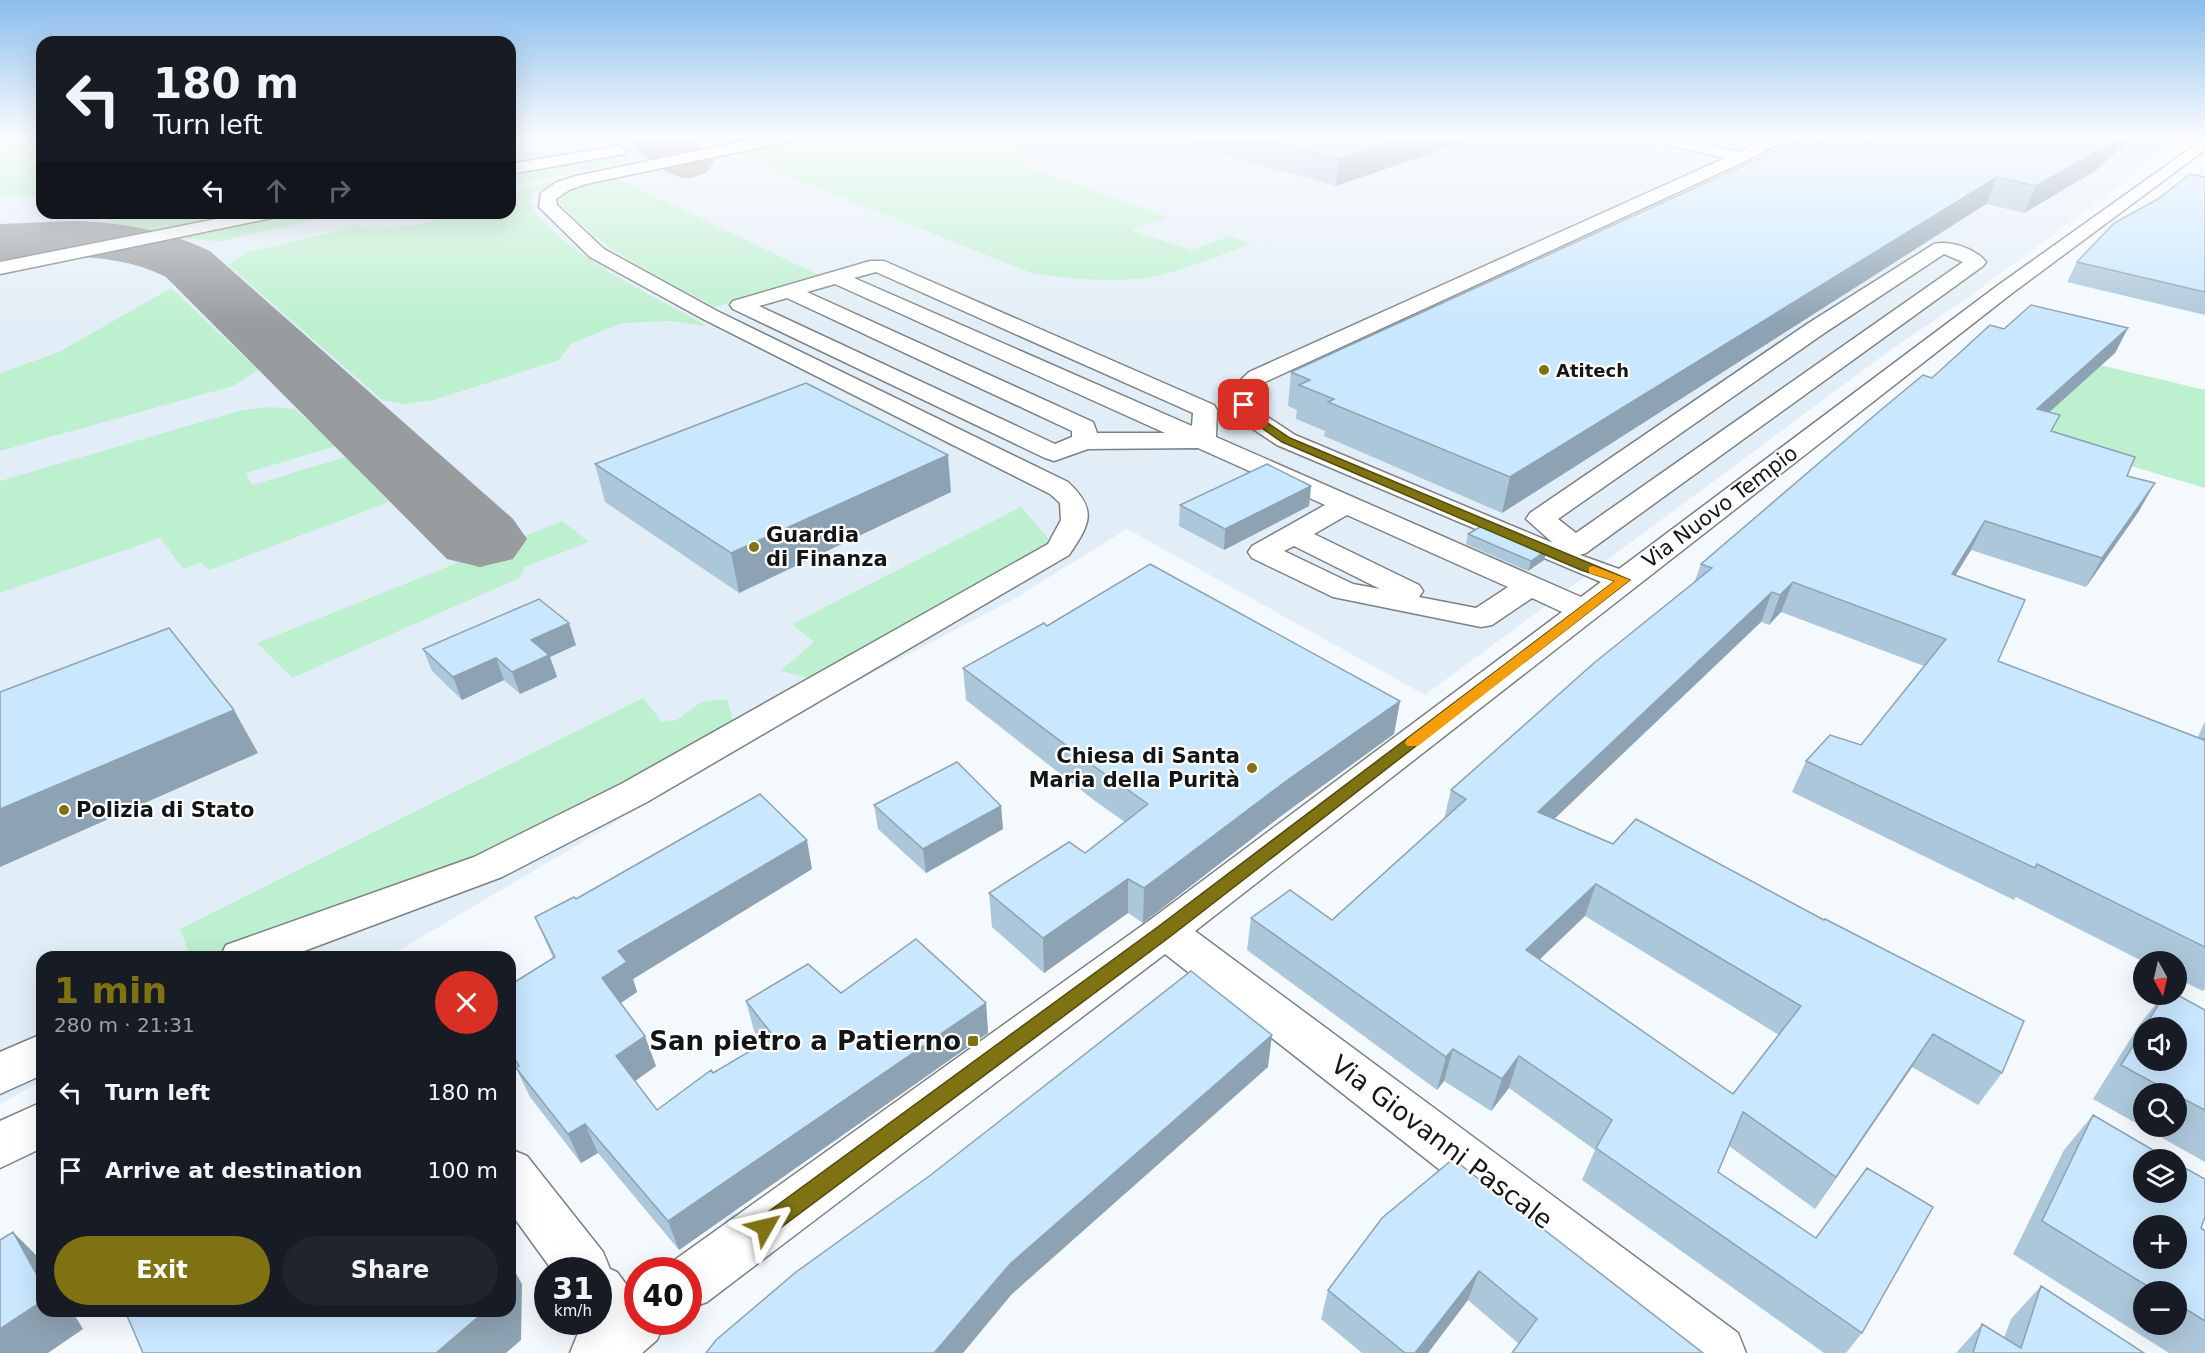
<!DOCTYPE html>
<meta charset="utf-8">
<style>
:root{--surface:#171b24;--page:#20242c;--text:#f1f3f6;--muted:#9ea1a6;--accent:#7e7212}
body{margin:0;font-family:"DejaVu Sans",sans-serif;background:var(--page);color:var(--text);height:100vh;display:flex;flex-direction:column;font-size:22px;white-space:nowrap}
*{box-sizing:border-box;margin:0}
p{font-size:20px;color:var(--muted)}
.icon{flex:none;width:33px;height:33px;fill:none;stroke:currentColor;stroke-width:2;stroke-linecap:round;stroke-linejoin:round}
.map{position:relative;flex:1;overflow:hidden}
.drawer{position:absolute;left:36px;top:951px;width:480px;height:366px;display:flex;flex-direction:column;background:var(--surface);border-radius:18px;box-shadow:0 6px 24px #0002}
.drawer>*{flex:none}
.banner{position:absolute;left:36px;top:36px;width:480px;height:183px;border-radius:18px;box-shadow:0 6px 24px #0002;background:#171b24;color:var(--text);overflow:hidden}
.needle{width:39px;rotate:172deg}
.tools{position:absolute;left:2133px;top:951px;display:grid;gap:12px}
.tools a{display:grid;place-items:center;width:54px;height:54px;border-radius:50%;background:var(--surface);box-shadow:0 6px 24px #0002;font-size:30px}
.speed{position:absolute;left:534px;top:1257px;display:flex;gap:12px;font-size:30px;font-weight:700;text-align:center}
.speed>*{display:grid;place-content:center;width:78px;height:78px;border-radius:50%;background:var(--surface);box-shadow:0 6px 24px #0002;line-height:1}
.speed small{font-size:15px;font-weight:400}
.speed .limit{border:9px solid #d22;background:#fff;color:#111}
.pin{position:absolute;display:grid;place-items:center;width:51px;height:51px;color:#fff;margin:-26px;border-radius:12px;box-shadow:0 3px 9px #0006}
.me{position:absolute;width:66px;margin:-33px;rotate:53deg;stroke-linejoin:round;filter:drop-shadow(0 0 4px #0008)}
.turn{display:flex;align-items:center;gap:21px;height:126px;padding:0 18px;font-size:27px}
.turn .icon{width:78px;height:78px;stroke-width:2.5}
.turn b{display:block;font-size:42px;line-height:51px}
.lanes{display:flex;align-items:center;height:57px;padding:0 18px;background:#0003;justify-content:center;gap:30px;direction:ltr}
.lanes .off{opacity:.35}
.round{display:grid;place-items:center;flex:none;width:63px;height:63px;border-radius:32px;background:var(--page)}
.headline{display:flex;align-items:center;justify-content:space-between;height:102px;padding:0 18px}
h1{font-size:36px;font-weight:700;line-height:45px;color:var(--accent)}
.primary-button{display:flex;gap:12px;margin-top:auto;padding:12px 18px}
.primary-button a{flex:1;height:69px;border-radius:36px;background:var(--accent);color:#fff;font-size:24px;font-weight:700;line-height:69px;text-align:center}
.primary-button a+a{background:var(--page);color:var(--text)}
ul{padding:0;list-style:none}
li{display:flex;align-items:center;gap:18px;height:78px;padding:0 18px}
li div{flex:1}
li b{display:block;font-size:22px}
li em{font-style:normal}
.map>svg:first-child{display:block}
.built{fill:#e2eef7}
.green{fill:#bdf0ce}
.lines{fill:none;stroke-linecap:round;stroke-linejoin:round}
.taxiway{fill:#989c9f;fill-rule:evenodd}
.minor-casing{stroke:#7c8083;stroke-width:3}
.minor{fill:#fff;fill-rule:evenodd}
.wall{fill:#adc7da;fill-rule:evenodd}
.shaded-wall{fill:#8da2b2}
.building{fill:#c9e7fe;stroke:#8da2b2;stroke-width:1.5;fill-rule:evenodd}
.route{fill:#7e7212;stroke:#524a0c;stroke-width:1.5}
.slow{fill:#f59e0b}
.poi-dot{fill:#7e7212;stroke:#fff;stroke-width:2}
.labels{text-anchor:middle;dominant-baseline:central;stroke-width:4.5;stroke-linejoin:round;paint-order:stroke}
.far-poi-label{font-size:18px;font-weight:bold;fill:#131516;stroke:#fff;text-anchor:start}
.street-label{font-size:21px;fill:#131516;stroke:#fff}
.poi-label{font-size:21px;font-weight:bold;fill:#131516;stroke:#fff;text-anchor:start}
.near-poi-label{font-size:26px;font-weight:bold;fill:#131516;stroke:#fff;text-anchor:end}
.near-street-label{font-size:26px;fill:#131516;stroke:#fff}
</style>
<div class="map">
<svg width="2205" height="1353" viewBox="0 0 2205 1353">
<rect width="100%" height="100%" fill="#f4f9fd"/>
<path class="built" d="M0,135H42V213H510V135H2188L1970,296L1892,349L1425,695L1127,529L1014,599L825,698L388,957H42V1081L0,1104Z"/>
<path class="green" d="M0,135H42V195L0,198Z
M812,135H1021L1016,153L1025,166L1167,217L1130,230L1192,250L1230,236L1251,244C1214,257 1175,275 1136,279C1102,282 1068,278 1034,274L729,152Z
M548,149L580,152L510,163V151Z
M611,156L623,162L510,186V173Z
M611,176L819,275L715,307C659,276 600,251 559,201L562,191Z
M565,179L531,194L528,201C554,250 658,298 707,326L671,321L621,323L571,344L559,360L434,400L405,404L382,400L228,265L247,252L356,227L379,229L415,226L461,213H510V191Z
M156,213H238L145,231L102,230L99,223Z
M294,213H344L221,241L172,238Z
M171,288L258,370L233,386L0,451V373L59,352Z
M2079,360L2205,390V488L2026,435Z
M270,407L295,409L336,446L246,473L252,485L346,457L389,502L210,570L200,562L183,569L160,538L0,593V481L242,410Z
M1021,507L1048,538L1047,547L814,679L780,671L814,642L792,624Z
M562,521L589,542L525,567L519,578L292,678L257,643Z
M643,698L662,722L677,720L701,702L727,699L734,724L591,801L477,857L203,957H191L180,929Z"/>
<g class="lines">
<path class="taxiway" d="M628,135C665,135 690,127 714,162L706,173C701,174 694,178 688,178C666,178 639,152 628,135Z
M72,221C121,222 166,230 210,251L513,519L527,539L513,559L480,567L447,559L166,277C114,251 57,256 0,260V224Z"/>
<defs>
<path id="minor" d="M772,135H802L795,140L586,184L569,190L556,199L557,205L604,249L717,311L1068,482C1098,510 1090,524 1069,555L647,802L502,877L288,957H220L226,945L474,857L621,784L1048,544L1061,520L1060,503L1050,494L703,319L590,257L539,207L541,193L557,182L576,176Z
M1637,135H1666L1739,152L1776,135H1796L1748,160L1265,382L1251,395L1260,412L1295,435L1553,543L1526,519L1530,513L1807,324L1934,244C1950,240 1976,249 1986,262L1983,266L1586,553L1580,555L1619,569L1997,286L2205,138V150L2011,294L1195,931L1738,1333L1746,1353H1673L1165,954L707,1302L688,1309V1270H667L669,1264L1150,920L1562,612L1532,598L1492,625L1481,627L1333,597L1252,558L1248,552L1252,546L1325,505L1198,448L1088,449L1054,461L1045,458L733,309L730,305L733,301L870,261H884L1214,405L1217,410L1216,437L1581,597L1601,582L1277,445L1241,421L1226,394L1249,372L1725,158L1639,138ZM1944,254L1963,262L1576,533L1558,519L1823,334ZM876,272L1193,413L1192,426L854,278ZM835,284L1165,433H1097L1093,422L807,292ZM787,298L1072,431V437L1055,444L759,306ZM1347,515L1508,587L1476,608L1419,597L1423,591L1419,585L1314,534ZM1294,546L1380,589L1353,584L1284,551Z
M618,146L626,151L624,154L510,174V164Z
M246,213H281L272,218L0,274V262Z
M42,1034V1075L0,1094V1052Z
M42,1102V1148L0,1168V1121Z
M510,1149L527,1156L603,1252L610,1269L617,1272L634,1295L638,1294V1322H665L657,1340L642,1353H570L578,1333L590,1325L588,1322H598V1270H552L510,1212Z"/>
</defs>
<use href="#minor" class="minor-casing"/>
<use href="#minor" class="minor"/>
</g>
<path class="wall" d="M1180,135H1484L1336,186L1180,142Z
M1880,135H2141L2119,149L2095,171L2024,213L1986,204L1502,513L1324,436L1325,431L1296,419L1297,410L1288,406L1291,372L1855,149Z
M2205,177V315L2067,282L2077,262Z
M2128,328L2115,353L2049,412L2060,415L2052,431L2127,476L2139,511L2086,587L1971,550L1955,575L1998,661L2198,737L2205,721V989L2203,991L2176,978V962H2144L2016,897L2014,900L1792,792L1806,761L1861,745L1924,666L1781,612L1769,625L1761,622L1554,819L2002,1073L1978,1105L1912,1067L1815,1209L1729,1146L1718,1172L1862,1333L1846,1353H1824L1582,1180L1595,1150L1509,1088L1491,1111L1444,1081L1437,1090L1247,950L1251,918L1332,920L1444,819L1451,790L1694,583L1701,564L1932,378L2004,329ZM1585,916L1779,1035L1733,1094L1539,960Z
M595,464L951,492L739,593L605,502Z
M1311,486L1309,506L1224,550L1179,526L1180,505Z
M1468,534L1547,550L1544,560L1528,571L1466,544Z
M1047,626L1400,701L1394,734L1285,813L1143,923L1128,913L1044,973L992,927L989,893L1085,853L1125,822L1095,801L966,700L963,668Z
M576,645L550,657L557,677L520,694L504,680L462,700L432,671L423,649Z
M874,805L1001,806L1003,829L926,873L878,829Z
M812,869L633,979L637,992L621,1003L656,1066L635,1081L657,1110L713,1073L763,1043L754,1031L746,1001L841,993L986,1003L988,1033L679,1250L598,1153L581,1163L530,1097L516,1068L517,1067L510,1054V985L553,958L535,917L576,899Z
M2164,994H2176L2205,1010V1162L2093,1099L2139,1025ZM2144,1094H2176V1126H2144Z
M2093,1115L2201,1228L2205,1231V1353H2169L2013,1254L2064,1150ZM2144,1292H2176V1324H2144Z
M1382,1218L1703,1353L1519,1344L1468,1300L1428,1353H1362L1321,1319L1328,1290Z
M2041,1286L2144,1353H1956L1982,1324L2004,1338L2011,1319Z"/>
<path class="shaded-wall" d="M1412,135H1484L1336,186L1339,159Z
M2118,135H2141L2119,149L2095,171L2024,213L2036,186Z
M1997,177L1986,204L1502,513L1510,477Z
M2128,328L2115,353L2024,435L2037,409Z
M948,455L951,492L739,593L731,553Z
M2155,483L2139,511L2086,587L2102,558Z
M1311,486L1309,506L1224,550L1225,529Z
M1985,521L1971,550L1938,604L1952,574Z
M1547,550L1544,560L1528,571L1531,561Z
M1793,582L1781,612L1769,625L1780,595Z
M1772,592L1761,622L1528,844L1538,812Z
M569,623L576,645L550,657L557,677L520,694L512,672L531,640Z
M496,658L504,680L462,700L453,677Z
M1400,701L1394,734L1285,813L1143,923L1144,888L1289,779Z
M234,710L258,753L0,867V809Z
M1001,806L1003,829L926,873L923,849Z
M807,840L812,869L633,979L637,992L613,1008L602,978L618,951Z
M1128,879V913L1044,973L1043,938Z
M1596,884L1585,916L1516,982L1526,950Z
M986,1003L988,1033L679,1250L668,1221Z
M1933,1034L1912,1067L1815,1209L1836,1177Z
M1272,1035L1268,1067L1012,1294L963,1353H934L1010,1264Z
M645,1036L656,1066L628,1086L616,1056Z
M1453,1049L1444,1081L1437,1090L1446,1057Z
M1519,1056L1509,1088L1491,1111L1502,1079Z
M585,1124L598,1153L581,1163L568,1134Z
M13,1232L42,1261V1284Z
M510,1263L522,1284L521,1340L506,1353H436L485,1311H510Z
M1479,1271L1468,1300L1428,1353H1415Z
M42,1301V1311H72L83,1329L48,1353H0V1329Z"/>
<path class="building" d="M1250,135H1412L1339,159Z
M1880,135H2118L2107,146L2036,186L1997,177L1510,477L1328,402L1334,399L1299,385L1310,380L1291,372L1802,139L1855,149Z
M2190,174L2205,177V292L2077,262L2114,223L2158,199Z
M2031,305L2128,328L2037,409L2060,415L2051,431L2135,457L2127,476L2155,483L2102,558L1985,521L1952,574L2025,600L1998,661L2204,740L2205,738V947L2037,864L2035,868L1806,761L1830,735L1861,745L1946,639L1793,582L1780,595L1772,592L1538,812L1613,844L1636,819L1824,920L1825,919L2024,1021L2002,1073L1933,1034L1836,1177L1743,1112L1718,1172L1816,1238L1867,1168L1933,1207L1862,1333L1596,1148L1612,1120L1519,1056L1502,1079L1453,1049L1446,1057L1251,918L1290,890L1332,920L1466,799L1451,790L1594,663L1712,568L1701,564L1882,409L1923,375L1932,378L1990,325L2004,329ZM1596,884L1801,1006L1733,1094L1526,950Z
M806,383L948,455L731,553L595,464Z
M1267,464L1311,486L1225,529L1180,505Z
M1485,524L1547,550L1531,561L1468,534Z
M1150,564L1400,701L1289,779L1144,888L1128,879L1043,938L989,893L1069,842L1085,853L1148,804L1095,767L963,668L1044,623L1047,626Z
M539,599L569,623L531,640L549,655L512,672L496,658L453,677L423,649Z
M169,628L234,710L0,809V692Z
M957,762L1001,806L923,849L874,805Z
M760,794L807,840L618,951L627,962L602,978L645,1036L616,1056L657,1110L711,1070L713,1073L774,1037L746,1001L808,964L841,993L916,939L986,1003L668,1221L585,1124L568,1134L516,1068L519,1066L510,1050V985L555,957L535,917L574,897L576,899Z
M1191,971L1272,1035L1010,1264L934,1353H706L716,1340L796,1272L932,1174Z
M2165,994H2176L2205,1010V1110L2176,1095V1094H2174L2121,1065L2144,1028V1060H2176V1028H2144Z
M2093,1115L2170,1160H2144V1192H2176V1163L2205,1179V1217L2201,1228L2205,1231V1321L2176,1303V1292H2157L2042,1221ZM2144,1226H2176V1258H2144Z
M1453,1159L1703,1353H1512L1537,1319L1479,1271L1415,1353H1405L1328,1290L1382,1218Z
M13,1232L42,1284V1301L0,1329V1240Z
M2041,1286L2144,1353H1973L1982,1324L2021,1348Z
M125,1311H485L436,1353H143Z"/>
<linearGradient id="sky" x2="0" y2="1"><stop stop-color="#8bbdec"/><stop offset="0.42" stop-color="#fafcfe"/><stop offset="1" stop-color="#fafcfe" stop-opacity="0"/></linearGradient>
<rect width="2205" height="325" fill="url(#sky)"/>
<path class="route" d="M1244,402L1254,414L1290,438L1630,580L1171,936L772,1234L765,1237L757,1234L754,1227L757,1220L1159,926L1615,581L1581,570L1282,442L1247,418L1239,405Z"/>
<path class="slow" d="M1593,566L1630,580L1418,746H1407L1405,743L1407,739L1615,581L1589,573V567Z"/>
<g class="poi-dot">
<circle cx="1544" cy="370" r="6"/>
<circle cx="754" cy="547" r="6"/>
<circle cx="1252" cy="768" r="6"/>
<circle cx="64" cy="810" r="6"/>
<rect x="967" y="1035" width="12" height="12" rx="3"/>
</g>
<g class="labels">
<g class="far-poi-label">
<text x="1556" y="370">Atitech</text>
</g>
<g class="street-label">
<text transform="translate(1720 507) rotate(-37)">Via Nuovo Tempio</text>
</g>
<g class="poi-label">
<text x="766" y="535">Guardia<tspan x="766" dy="24">di Finanza</tspan></text>
<text x="1240" y="756" text-anchor="end">Chiesa di Santa<tspan x="1240" dy="24">Maria della Purità</tspan></text>
<text x="76" y="810">Polizia di Stato</text>
</g>
<g class="near-poi-label">
<text x="961" y="1041">San pietro a Patierno</text>
</g>
<g class="near-street-label">
<text transform="translate(1442 1142) rotate(37)">Via Giovanni Pascale</text>
</g>
</g>
</svg>
<div class="tools">
<a><svg class="needle" viewBox="-14 -14 28 28"><path d="M0-13l5 13h-10z" fill="#e53935"/><path d="M0 13l5-13h-10z" fill="#9ea1a6"/></svg></a>
<a><svg class="icon" aria-label="sound" viewBox="0 0 24 24"><path d="M4 9h4l5-4v14l-5-4H4zM17 9q2 3 0 6"/></svg></a>
<a><svg class="icon" aria-label="search" viewBox="0 0 24 24"><circle cx="10" cy="10" r="6"/><path d="M15 15l6 6"/></svg></a>
<a><svg class="icon" aria-label="layers" viewBox="0 0 24 24"><path d="M12 4l9 5-9 5-9-5zM3 14l9 5 9-5"/></svg></a>
<a>+</a>
<a>−</a>
</div>
<div class="speed"><div>31<small>km/h</small></div><div class="limit">40</div></div>
<div class="pin" style="left:1244px;top:405px;background:#d93025"><svg class="icon" aria-label="arrive" viewBox="0 0 24 24"><path d="M6 21V4h12l-3 4 3 4H6"/></svg></div>
<svg class="me" style="left:765px;top:1227px" viewBox="-20 -20 40 40"><path d="M0-17L14 15 0 8-14 15z" fill="#7e7212" stroke="#fff" stroke-width="4"/></svg>
<div class="banner">
<div class="turn"><svg class="icon" aria-label="left" viewBox="0 0 24 24"><path d="M17 20v-9H6M10 6l-5 5 5 5"/></svg><div><b>180 m</b>Turn left</div></div>
<div class="lanes"><svg class="icon" aria-label="left" viewBox="0 0 24 24"><path d="M17 20v-9H6M10 6l-5 5 5 5"/></svg><svg class="icon off" aria-label="ahead" viewBox="0 0 24 24"><path d="M12 20V5M6 11l6-6 6 6"/></svg><svg class="icon off" aria-label="right" viewBox="0 0 24 24"><path d="M7 20v-9h11M14 6l5 5-5 5"/></svg></div>
</div>
<section class="drawer">
<div class="headline"><div><h1>1 min</h1><p>280 m · 21:31</p></div><a class="round" style="background:#d93025;color:#fff"><svg class="icon" aria-label="close" viewBox="0 0 24 24"><path d="M6 6l12 12M18 6L6 18"/></svg></a></div>
<ul>
<li><svg class="icon" aria-label="left" viewBox="0 0 24 24"><path d="M17 20v-9H6M10 6l-5 5 5 5"/></svg><div><b>Turn left</b></div><em>180 m</em></li>
<li><svg class="icon" aria-label="arrive" viewBox="0 0 24 24"><path d="M6 21V4h12l-3 4 3 4H6"/></svg><div><b>Arrive at destination</b></div><em>100 m</em></li>
</ul>
<div class="primary-button"><a>Exit</a><a>Share</a></div>
</section>
</div>
